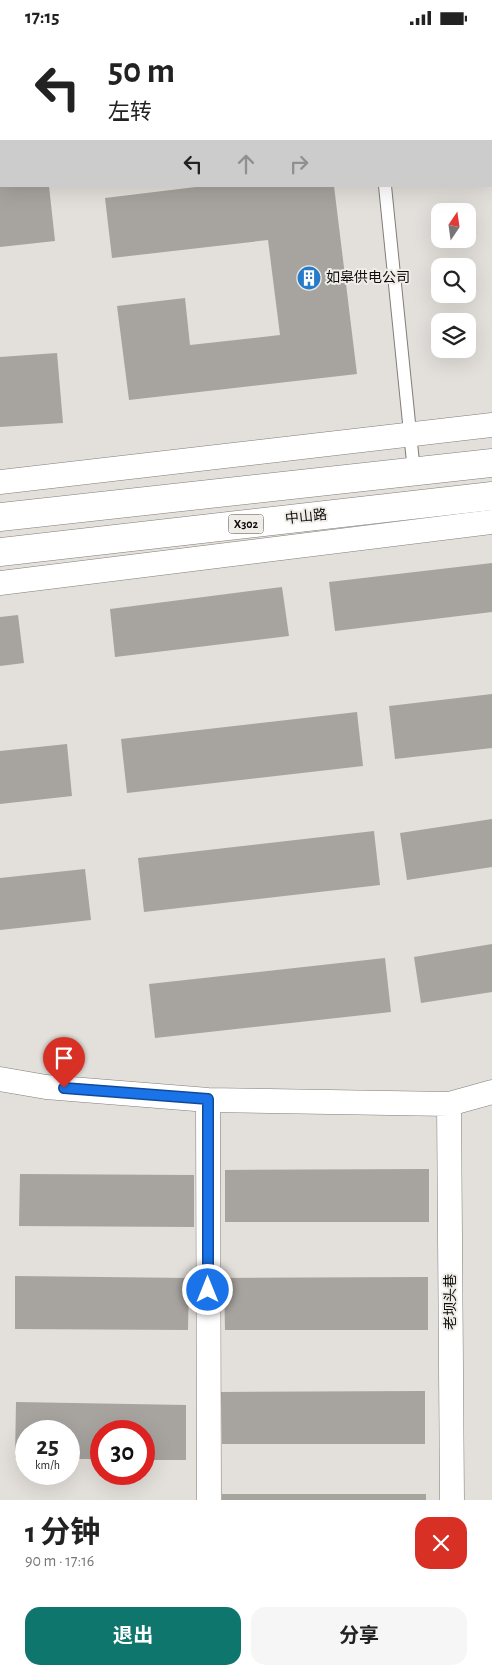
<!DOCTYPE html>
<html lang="zh">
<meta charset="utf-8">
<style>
:root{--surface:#fff;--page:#f6f6f6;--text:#222;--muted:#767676;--accent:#0f766e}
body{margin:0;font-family:"Alegreya Sans","Noto Sans SC",sans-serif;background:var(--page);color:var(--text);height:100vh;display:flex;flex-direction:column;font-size:19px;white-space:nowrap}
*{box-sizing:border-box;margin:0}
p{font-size:16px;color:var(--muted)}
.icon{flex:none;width:28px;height:28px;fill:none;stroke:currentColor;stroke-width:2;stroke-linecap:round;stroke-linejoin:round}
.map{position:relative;height:1465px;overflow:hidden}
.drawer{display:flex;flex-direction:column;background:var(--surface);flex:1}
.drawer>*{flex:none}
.top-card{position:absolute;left:0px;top:0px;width:492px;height:152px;box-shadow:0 5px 20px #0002;background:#fff;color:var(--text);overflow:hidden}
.needle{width:32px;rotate:13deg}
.fabs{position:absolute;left:431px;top:168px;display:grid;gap:10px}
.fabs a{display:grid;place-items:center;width:45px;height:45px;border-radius:10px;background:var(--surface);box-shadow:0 5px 20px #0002;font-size:25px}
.speed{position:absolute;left:15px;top:1385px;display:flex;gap:10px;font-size:25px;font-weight:700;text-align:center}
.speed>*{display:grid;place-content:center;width:65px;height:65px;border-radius:50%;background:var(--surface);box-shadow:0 5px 20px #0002;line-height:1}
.speed small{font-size:12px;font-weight:400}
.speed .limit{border:8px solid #d22;background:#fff;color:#111}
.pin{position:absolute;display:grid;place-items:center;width:42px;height:42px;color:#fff;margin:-51px -21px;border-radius:50% 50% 50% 0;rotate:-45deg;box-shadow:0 0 5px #0007}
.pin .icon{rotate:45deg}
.me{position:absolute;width:55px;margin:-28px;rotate:0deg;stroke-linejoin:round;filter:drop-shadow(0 0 4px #0008)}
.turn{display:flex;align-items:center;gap:18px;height:105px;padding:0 25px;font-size:22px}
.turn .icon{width:65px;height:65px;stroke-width:2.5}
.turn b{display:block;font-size:35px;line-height:42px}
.lanes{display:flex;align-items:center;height:48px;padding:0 25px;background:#0003;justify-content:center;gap:25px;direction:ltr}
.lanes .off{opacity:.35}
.round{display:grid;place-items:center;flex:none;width:52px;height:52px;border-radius:15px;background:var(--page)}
.overview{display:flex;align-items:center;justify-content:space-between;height:85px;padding:0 25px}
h1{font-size:30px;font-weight:700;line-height:38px}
.primary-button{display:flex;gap:10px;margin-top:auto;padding:10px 25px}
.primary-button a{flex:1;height:58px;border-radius:15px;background:var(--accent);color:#fff;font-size:20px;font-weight:700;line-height:58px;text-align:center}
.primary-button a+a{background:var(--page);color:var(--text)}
.status{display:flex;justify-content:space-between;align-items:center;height:35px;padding:0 25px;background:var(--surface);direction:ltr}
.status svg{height:14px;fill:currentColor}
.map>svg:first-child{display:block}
.building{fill:#a7a39f}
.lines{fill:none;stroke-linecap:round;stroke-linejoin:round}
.service-casing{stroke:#817e79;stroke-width:14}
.minor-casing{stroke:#817e79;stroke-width:25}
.primary-casing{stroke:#817e79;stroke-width:29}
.service{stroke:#fff;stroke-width:12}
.minor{stroke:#fff;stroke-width:24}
.primary{stroke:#fff;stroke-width:28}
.route-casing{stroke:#114b97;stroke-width:12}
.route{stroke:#1a73e8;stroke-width:9}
.labels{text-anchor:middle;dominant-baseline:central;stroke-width:4;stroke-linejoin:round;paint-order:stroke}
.shield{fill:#f0ece8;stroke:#52504d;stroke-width:1}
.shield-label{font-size:12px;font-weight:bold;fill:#0e0d0b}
.poi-label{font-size:14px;fill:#0e0d0b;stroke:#f0ece8;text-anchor:start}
.street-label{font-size:14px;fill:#0e0d0b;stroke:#f0ece8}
</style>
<div class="status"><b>17:15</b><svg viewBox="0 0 49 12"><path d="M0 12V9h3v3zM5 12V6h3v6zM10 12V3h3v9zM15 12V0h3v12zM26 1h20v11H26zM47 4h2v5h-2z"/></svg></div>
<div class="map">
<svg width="492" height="1465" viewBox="0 0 492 1465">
<rect width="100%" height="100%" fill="#e3dfda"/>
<path class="building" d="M0,151H49L55,206L0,212Z
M204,151H334L357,339L129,365L117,271L185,263L190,310L280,300L268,205L112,223L105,163Z
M57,318L63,388L0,392V322Z
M492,528V577L335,596L329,547Z
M282,552L289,601L115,622L110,574Z
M18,580L24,628L0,631V582Z
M492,659V713L395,724L389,671Z
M357,677L363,731L127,758L121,704Z
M67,709L72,761L0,769V716Z
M492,784V832L407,845L400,798Z
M374,796L380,850L144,877L138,823Z
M85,834L91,885L0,895V843Z
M492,909V957L421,968L414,922Z
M385,923L391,977L155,1003L149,949Z
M429,1134V1187H225V1135Z
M20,1139L194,1140V1192L19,1191Z
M15,1241L189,1243L188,1295L15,1294Z
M428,1242V1295H225L224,1243Z
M425,1356V1409H222L221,1357Z
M16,1367L186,1370V1425H144V1396H101V1424H69V1396H26V1423H15Z
M222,1459H426V1465H222Z"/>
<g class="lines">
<defs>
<path id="service" d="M361,0L362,1
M385,151L414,437"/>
<path id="minor" d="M0,447L492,390
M0,548L492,487
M0,1044L46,1052L208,1065L449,1069L492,1057
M208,1065L209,1465
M449,1069L452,1465"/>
<path id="primary" d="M0,482L492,428
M0,517L492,461"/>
</defs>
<use href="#service" class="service-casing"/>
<use href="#minor" class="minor-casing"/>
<use href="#primary" class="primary-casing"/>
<use href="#service" class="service"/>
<use href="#minor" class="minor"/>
<use href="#primary" class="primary"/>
</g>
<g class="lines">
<defs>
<path id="route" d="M64,1053L208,1064V1255"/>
</defs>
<use href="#route" class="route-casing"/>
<use href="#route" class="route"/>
</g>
<defs>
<symbol id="building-disc" viewBox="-11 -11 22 22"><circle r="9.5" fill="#267cca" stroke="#f0ece8"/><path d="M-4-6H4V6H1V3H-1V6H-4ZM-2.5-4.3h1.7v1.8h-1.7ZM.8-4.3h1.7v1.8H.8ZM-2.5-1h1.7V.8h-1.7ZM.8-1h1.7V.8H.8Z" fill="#fff"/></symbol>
</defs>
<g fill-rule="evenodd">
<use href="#building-disc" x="295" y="229" width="28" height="28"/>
</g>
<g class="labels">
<rect class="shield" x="228.5" y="479.5" width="35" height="19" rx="4"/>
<g class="shield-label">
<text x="246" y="489">X302</text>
</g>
<g class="poi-label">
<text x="326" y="243">如皋供电公司</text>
</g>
<g class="street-label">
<text transform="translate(306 482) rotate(-6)">中山路</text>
<text transform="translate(451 1267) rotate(-90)">老坝头巷</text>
</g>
</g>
</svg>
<div class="fabs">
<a><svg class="needle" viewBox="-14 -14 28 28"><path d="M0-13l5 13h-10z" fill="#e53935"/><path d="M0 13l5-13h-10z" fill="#767676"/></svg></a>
<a><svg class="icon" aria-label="search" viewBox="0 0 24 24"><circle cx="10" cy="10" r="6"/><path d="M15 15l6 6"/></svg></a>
<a><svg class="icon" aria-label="layers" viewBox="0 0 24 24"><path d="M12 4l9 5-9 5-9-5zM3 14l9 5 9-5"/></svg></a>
</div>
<div class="speed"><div>25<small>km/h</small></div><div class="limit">30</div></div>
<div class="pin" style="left:64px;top:1053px;background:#d93025"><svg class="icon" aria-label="arrive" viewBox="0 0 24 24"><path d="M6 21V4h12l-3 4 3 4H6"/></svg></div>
<svg class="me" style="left:208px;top:1255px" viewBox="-20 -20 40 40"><circle r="17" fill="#1a73e8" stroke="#fff" stroke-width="3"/><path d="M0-11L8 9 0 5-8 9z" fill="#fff"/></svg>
<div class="top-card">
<div class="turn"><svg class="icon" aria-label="left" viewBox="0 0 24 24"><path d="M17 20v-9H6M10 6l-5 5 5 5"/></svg><div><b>50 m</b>左转</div></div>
<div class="lanes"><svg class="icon" aria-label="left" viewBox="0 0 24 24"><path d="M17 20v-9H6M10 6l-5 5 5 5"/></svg><svg class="icon off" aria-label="ahead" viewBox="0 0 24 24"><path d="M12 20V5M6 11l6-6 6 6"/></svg><svg class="icon off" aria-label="right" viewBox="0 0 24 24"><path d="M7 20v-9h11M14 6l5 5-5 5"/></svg></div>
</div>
</div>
<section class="drawer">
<div class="overview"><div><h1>1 分钟</h1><p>90 m · 17:16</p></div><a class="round" style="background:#d93025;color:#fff"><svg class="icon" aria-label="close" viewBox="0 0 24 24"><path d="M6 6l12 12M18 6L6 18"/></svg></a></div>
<div class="primary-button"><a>退出</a><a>分享</a></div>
</section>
